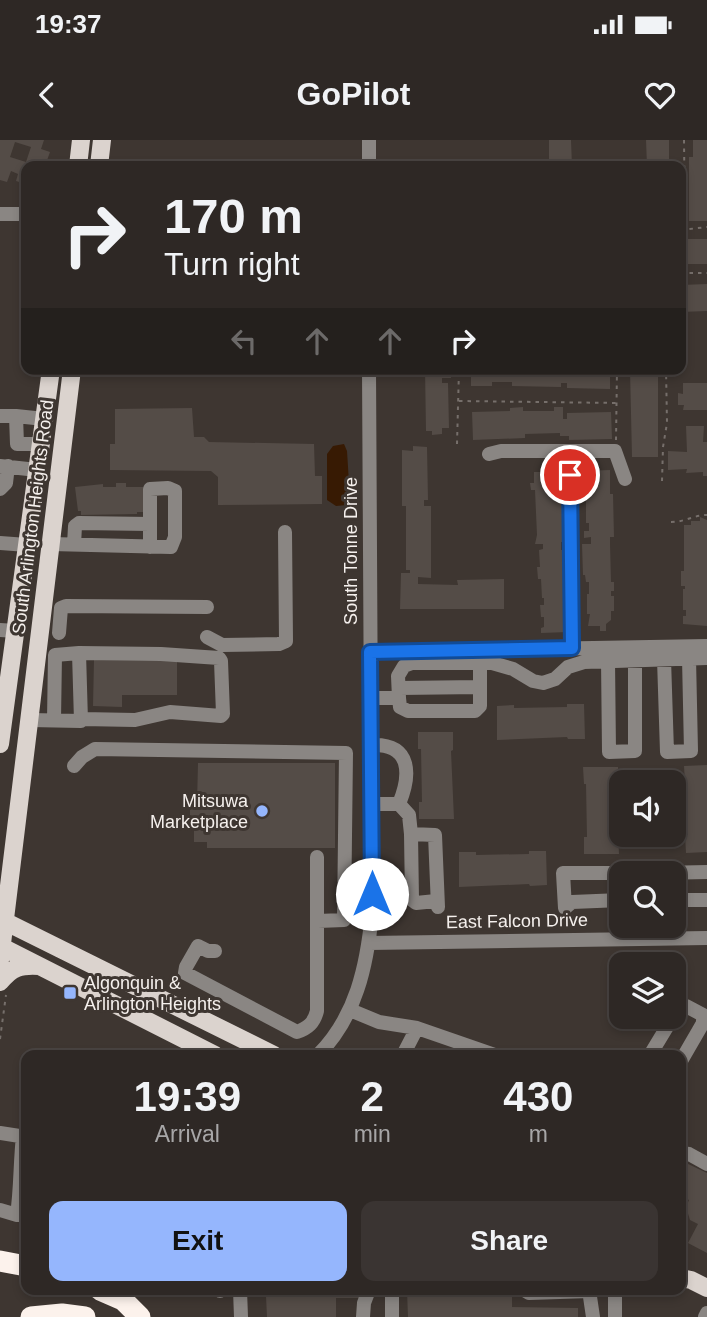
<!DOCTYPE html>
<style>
:root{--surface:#2e2825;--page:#3a3432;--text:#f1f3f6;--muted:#a7a6a7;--line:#494442;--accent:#95b6fd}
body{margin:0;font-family:Arial,sans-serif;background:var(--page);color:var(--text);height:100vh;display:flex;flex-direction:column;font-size:26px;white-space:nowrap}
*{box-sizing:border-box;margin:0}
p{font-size:23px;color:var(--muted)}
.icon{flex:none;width:38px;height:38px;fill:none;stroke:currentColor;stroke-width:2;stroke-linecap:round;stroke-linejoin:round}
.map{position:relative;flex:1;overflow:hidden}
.panel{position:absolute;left:21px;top:910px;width:665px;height:245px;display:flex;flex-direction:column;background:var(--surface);border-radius:14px;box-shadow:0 4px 10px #0003,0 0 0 2px var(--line)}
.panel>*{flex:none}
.hud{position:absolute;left:21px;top:21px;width:665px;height:214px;border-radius:14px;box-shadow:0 4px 10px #0003,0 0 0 2px var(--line);background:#2e2825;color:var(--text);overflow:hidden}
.buttons{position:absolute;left:609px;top:630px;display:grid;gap:14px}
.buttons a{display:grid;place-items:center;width:77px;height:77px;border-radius:14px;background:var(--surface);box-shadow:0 4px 10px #0003,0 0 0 2px var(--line);font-size:35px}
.pin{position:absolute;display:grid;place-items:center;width:60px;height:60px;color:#fff;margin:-30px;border:4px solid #fff;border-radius:50%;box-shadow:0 2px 7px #0007}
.me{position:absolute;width:77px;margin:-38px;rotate:0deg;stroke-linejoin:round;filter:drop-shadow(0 0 5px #0008)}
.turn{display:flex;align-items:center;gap:24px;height:147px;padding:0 28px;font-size:32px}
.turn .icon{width:91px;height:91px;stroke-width:2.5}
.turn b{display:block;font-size:49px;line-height:60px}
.lanes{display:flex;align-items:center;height:66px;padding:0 28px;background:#0003;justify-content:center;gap:35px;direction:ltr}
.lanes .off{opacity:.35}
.eta{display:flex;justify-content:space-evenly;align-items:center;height:119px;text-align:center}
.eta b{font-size:42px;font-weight:800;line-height:49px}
.cta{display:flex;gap:14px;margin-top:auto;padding:14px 28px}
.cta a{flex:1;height:80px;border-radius:14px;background:var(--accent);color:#111;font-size:28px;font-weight:800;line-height:80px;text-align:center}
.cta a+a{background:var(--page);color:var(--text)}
.status{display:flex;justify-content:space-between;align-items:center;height:49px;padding:0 35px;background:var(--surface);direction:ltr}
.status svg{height:19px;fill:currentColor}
header{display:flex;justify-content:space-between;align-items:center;height:91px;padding:0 28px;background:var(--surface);font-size:32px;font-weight:800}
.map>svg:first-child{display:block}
.water{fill:#371a03}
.building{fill:#544c47;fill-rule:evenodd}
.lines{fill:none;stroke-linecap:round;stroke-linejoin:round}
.path{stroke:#766f6b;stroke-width:2;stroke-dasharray:3.5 5;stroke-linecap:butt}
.minor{stroke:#8a8683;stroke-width:14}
.major{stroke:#dbd3ce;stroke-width:18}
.highway{stroke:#fcf2ec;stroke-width:21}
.route-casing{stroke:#114b97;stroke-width:18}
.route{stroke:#1a73e8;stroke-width:12}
.poi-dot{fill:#95b6fd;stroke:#3e3631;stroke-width:2.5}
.labels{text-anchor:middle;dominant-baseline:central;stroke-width:6;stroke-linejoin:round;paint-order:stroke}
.street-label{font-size:18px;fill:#f5f0ed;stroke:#3e3631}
.poi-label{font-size:18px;fill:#f5f0ed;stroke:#3e3631;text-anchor:end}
</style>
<div class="status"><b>19:37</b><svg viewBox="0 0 49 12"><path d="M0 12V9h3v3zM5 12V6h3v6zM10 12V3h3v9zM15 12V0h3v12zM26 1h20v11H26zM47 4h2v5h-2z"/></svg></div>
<header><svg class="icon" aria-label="back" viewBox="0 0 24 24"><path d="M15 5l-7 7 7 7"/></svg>GoPilot<svg class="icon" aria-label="heart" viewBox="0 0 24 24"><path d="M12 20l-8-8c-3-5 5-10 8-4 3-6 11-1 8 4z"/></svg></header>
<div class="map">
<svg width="707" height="1177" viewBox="0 0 707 1177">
<rect width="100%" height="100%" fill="#3e3631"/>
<path class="water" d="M344,304L347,311L350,358L347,365L336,366L327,360V314L333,306Z"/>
<path class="building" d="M0,0H44L41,9L50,12L45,26H26V44L16,41L18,34L11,31L7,42L0,40ZM15,2L31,7L26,22L10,17Z
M549,0H571L572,26H549Z
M646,0H669V26H647Z
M693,0H707V81H689V17H693Z
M681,99H707V124H681Z
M707,144V171L681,172V145Z
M425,229H451V238H442V243H448L449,288H442V294L432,295V291H426Z
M471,229H610V249L567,248V243H561V247L512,246V242H492V246H471Z
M655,229L658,230V317H632L630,230Z
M683,243H707V270H683L684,265H678V253L683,254Z
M523,267V271H554V267H563V279H567V273L611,272L612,299L569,300V296H560V293L525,294V298L473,300L472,272L510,271V268Z
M192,268L194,297H204L209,302L314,304L315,336H322V364L218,365V337L211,331L110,330V304H115V269Z
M686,286H704L703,302H707V336H703V332L686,333L687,329L668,330V311L687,312Z
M413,306L427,307L428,360H424V366H431V438L418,437V444L458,445L457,440L504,439V469H400L401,433H410V430H406V366H402V310L413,311Z
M610,330V354H613L614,397H610V403L611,442H614V451H611V456H614V471H611V480L606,484V491H600V486H588L590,474H587V454H589V442H586L585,435H583L582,404H591V397L584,398V391H589V383H586V355H588V349H581V340H583V331Z
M534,332H558L559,342L562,343L564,402H561V410H564L568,492L541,493V488L544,487V477H541L540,465H544V458H542L541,439H538L537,427H540L539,410L543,409V404H535L537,395L535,350H531L530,343H534Z
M116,343H126V347H145V372H137V374L81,375V371H78L75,347L103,344V347H116Z
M700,377L707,380V486L683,484V476H686V470H683V449H685V446H681V431H684V385H691V381H700Z
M94,520L177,521V555H122V567L93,566Z
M567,564H584L585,599H568L567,597L497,600V566L514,565V568L567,567Z
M418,592H453V610L451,611L454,679H419V662H422L421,609H418Z
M198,623H335V708H207V702H194V677H190V664H197Z
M707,625V712L686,713L685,695H688V643H685L684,626Z
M583,627H618V644H616L619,714H584V697H587L586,644H584Z
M529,711H546L547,745L530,746L529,744L459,747V712H476V715L529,714Z
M686,1023L707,1033V1113L688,1103L698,1084L690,1080L686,1067L689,1060L681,1056V1033Z
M310,1150H363V1158H336V1177H267L266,1156H310Z
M407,1150H512V1167L578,1168V1177H408Z"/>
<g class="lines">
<path class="path" d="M684,0L685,88
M681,90L707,87
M681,133H707
M459,261L617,263
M616,300L617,229
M457,304L459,229
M662,341L663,307L667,283L666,229
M671,382C685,382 694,375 707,375
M0,899L6,855"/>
<path class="minor" d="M369,26V0
M0,74H26
M0,276H16
M41,304H17L16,276L44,279
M570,311L572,508
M489,314L501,311H615L625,339
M0,326L37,330
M0,349L6,343L8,326
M0,403L27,405
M51,404L171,407L175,397V351L168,348L150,349V407
M74,405L75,386L79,383L150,384
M0,490L16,491
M59,493L61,468L66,466L207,467
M207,497L222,505L279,504L286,501L285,392
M370,512L707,506
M79,513L161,514L219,518L221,521L223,574L221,576L170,572L135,580L82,579
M664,519L667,612L691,611L689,518
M608,520L609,612L635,611V519
M399,548L480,547
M371,558H399L398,536L404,526L412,523H492L513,529L533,541L543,543L555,539L568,527L584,522L707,518
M399,558L400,567L408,571H475L480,566V523
M30,580L81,581L79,513L55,515L54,580
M371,605C412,603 411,635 399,664
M74,626L82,617L95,609L346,613L344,780L318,781
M371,664H399L409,675L411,694L435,695L438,767
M411,694L412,760L416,763L436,761
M660,733L707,732
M674,760H707
M565,768L563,733H645
M565,768L572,762L621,760
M369,803L707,798
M215,811H208L198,806L186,827L185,833L297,892C308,888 314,883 317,871V717
M350,870L379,882L417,888L495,915
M674,875L677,869L686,866L703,875V883L681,921
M318,915C356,877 367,826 372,773L369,229
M403,915L417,888
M650,915L673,877
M0,993L26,997
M681,1013L689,1014L707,1024
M0,1070L17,1075C21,1048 20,1023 23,996
M220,1150V1151
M240,1150L241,1177
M392,1150V1177
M524,1150L529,1153L590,1151
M589,1150L593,1177
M363,1177L364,1163L369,1150
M615,1177V1150
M705,1177L707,1173"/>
<path class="major" d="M78,26L81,0
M99,26L102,0
M0,604L51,229
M0,779L274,915
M0,806L215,915
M0,820L72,229
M0,842C12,827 20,825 39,826
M681,1138L691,1140L707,1148"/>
<path class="highway" d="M0,1121L26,1126
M100,1150L123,1160L140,1177
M31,1177L62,1174L85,1177"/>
</g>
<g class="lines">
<defs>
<path id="route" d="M372,754L370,512L572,508L570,335"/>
</defs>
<use href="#route" class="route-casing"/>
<use href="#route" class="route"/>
</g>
<g class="poi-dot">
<circle cx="262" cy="671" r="7"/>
<rect x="63" y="846" width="14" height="14" rx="3.5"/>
</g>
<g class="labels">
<g class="street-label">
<text transform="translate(33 377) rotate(-83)">South Arlington Heights Road</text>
<text transform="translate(351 411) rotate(-90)">South Tonne Drive</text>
<text transform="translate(517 781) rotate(-1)">East Falcon Drive</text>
</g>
<g class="poi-label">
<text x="248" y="661">Mitsuwa<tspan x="248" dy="21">Marketplace</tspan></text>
<text x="84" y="843" text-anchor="start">Algonquin &amp;<tspan x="84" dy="21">Arlington Heights</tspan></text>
</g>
</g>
</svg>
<div class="buttons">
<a><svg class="icon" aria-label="sound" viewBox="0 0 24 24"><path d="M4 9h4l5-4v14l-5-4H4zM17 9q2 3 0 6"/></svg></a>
<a><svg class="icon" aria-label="search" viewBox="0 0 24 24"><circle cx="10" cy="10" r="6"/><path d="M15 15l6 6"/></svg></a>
<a><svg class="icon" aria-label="layers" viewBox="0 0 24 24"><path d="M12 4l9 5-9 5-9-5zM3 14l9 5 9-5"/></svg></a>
</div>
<div class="pin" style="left:570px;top:335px;background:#d93025"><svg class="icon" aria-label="arrive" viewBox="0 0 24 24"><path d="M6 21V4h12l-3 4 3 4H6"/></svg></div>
<svg class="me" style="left:372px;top:754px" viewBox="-20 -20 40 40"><circle r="19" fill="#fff"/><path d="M0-13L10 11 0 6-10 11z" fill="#1a73e8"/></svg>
<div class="hud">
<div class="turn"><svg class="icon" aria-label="right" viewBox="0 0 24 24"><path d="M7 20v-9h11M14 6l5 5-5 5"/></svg><div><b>170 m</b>Turn right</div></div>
<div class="lanes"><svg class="icon off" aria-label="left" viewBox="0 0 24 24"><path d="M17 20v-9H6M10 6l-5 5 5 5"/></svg><svg class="icon off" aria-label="ahead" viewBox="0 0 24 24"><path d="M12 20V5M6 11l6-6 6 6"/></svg><svg class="icon off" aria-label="ahead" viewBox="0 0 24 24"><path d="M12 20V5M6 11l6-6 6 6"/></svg><svg class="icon" aria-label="right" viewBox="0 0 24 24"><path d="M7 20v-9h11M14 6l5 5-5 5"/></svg></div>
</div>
<section class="panel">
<div class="eta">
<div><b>19:39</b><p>Arrival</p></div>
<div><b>2</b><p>min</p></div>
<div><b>430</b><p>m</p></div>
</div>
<div class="cta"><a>Exit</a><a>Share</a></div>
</section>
</div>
